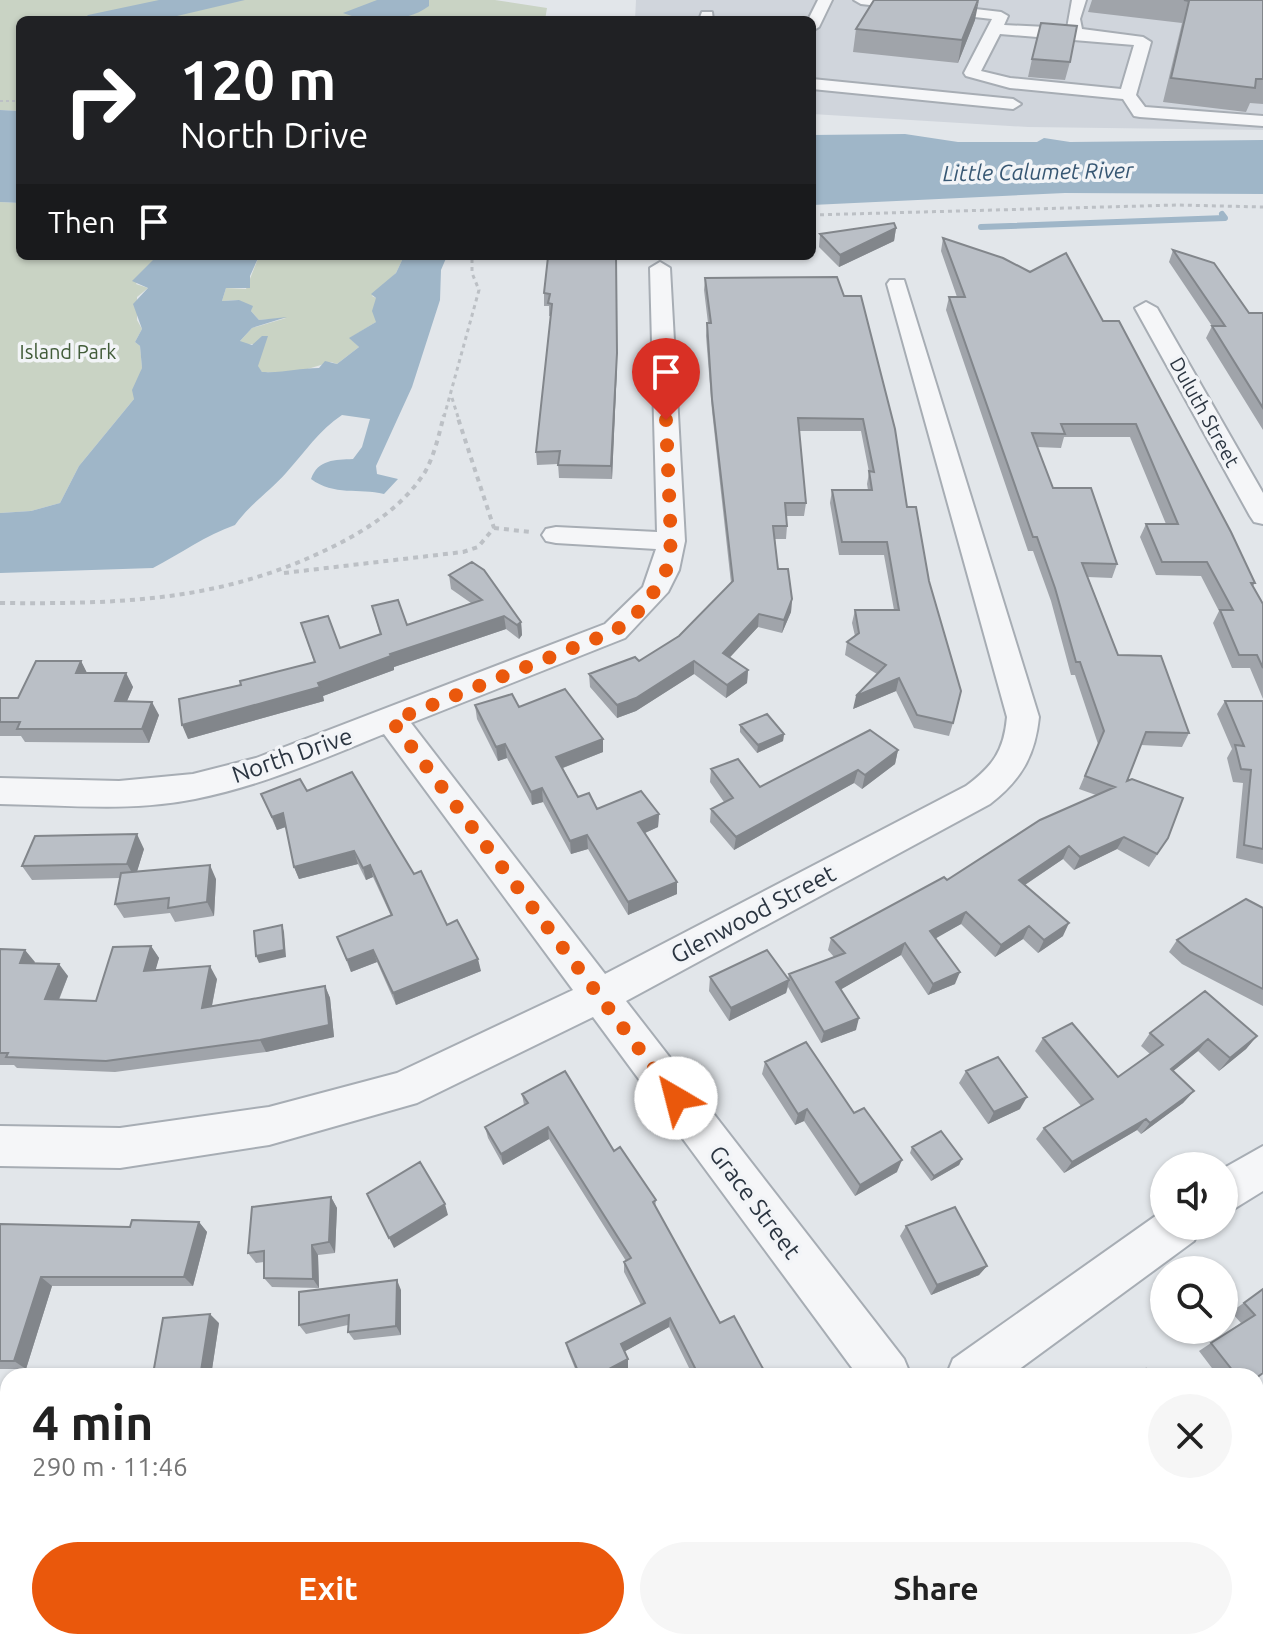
<!DOCTYPE html>
<meta charset="utf-8">
<style>
:root{--surface:#fff;--page:#f6f6f6;--text:#222;--muted:#767676;--accent:#ea580c}
body{margin:0;font-family:Ubuntu,sans-serif;background:var(--page);color:var(--text);height:100vh;display:flex;flex-direction:column;font-size:30px;white-space:nowrap}
*{box-sizing:border-box;margin:0}
p{font-size:26px;color:var(--muted)}
.icon{flex:none;width:44px;height:44px;fill:none;stroke:currentColor;stroke-width:2;stroke-linecap:round;stroke-linejoin:round}
.map{position:relative;flex:1;overflow:hidden}
.details{position:absolute;left:0px;top:1368px;width:1264px;height:282px;display:flex;flex-direction:column;background:var(--surface);border-radius:24px 24px 0 0;box-shadow:0 2px 6px #0004}
.details>*{flex:none}
.top-card{position:absolute;left:16px;top:16px;width:800px;height:244px;border-radius:12px;box-shadow:0 2px 6px #0004;background:#202124;color:#fff;overflow:hidden}
.fabs{position:absolute;left:1150px;top:1152px;display:grid;gap:16px}
.fabs a{display:grid;place-items:center;width:88px;height:88px;border-radius:50%;background:var(--surface);box-shadow:0 2px 6px #0004;font-size:40px}
.pin{position:absolute;display:grid;place-items:center;width:68px;height:68px;color:#fff;margin:-82px -34px;border-radius:50% 50% 50% 0;rotate:-45deg;box-shadow:0 0 8px #0007}
.pin .icon{rotate:45deg}
.me{position:absolute;width:88px;margin:-44px;rotate:323deg;stroke-linejoin:round;filter:drop-shadow(0 0 6px #0008)}
.turn{display:flex;align-items:center;gap:28px;height:168px;padding:0 32px;font-size:36px}
.turn .icon{width:104px;height:104px;stroke-width:2.5}
.turn b{display:block;font-size:56px;line-height:68px}
.then{display:flex;align-items:center;height:76px;padding:0 32px;background:#0003;gap:16px;font-size:30px}
.round{display:grid;place-items:center;flex:none;width:84px;height:84px;border-radius:42px;background:var(--page)}
.headline{display:flex;align-items:center;justify-content:space-between;height:136px;padding:0 32px}
h1{font-size:48px;font-weight:600;line-height:60px}
.cta{display:flex;gap:16px;margin-top:auto;padding:16px 32px}
.cta a{flex:1;height:92px;border-radius:48px;background:var(--accent);color:#fff;font-size:32px;font-weight:600;line-height:92px;text-align:center}
.cta a+a{background:var(--page);color:var(--text)}
.map>svg:first-child{display:block}
.built{fill:#d0d5dc}
.green{fill:#c9d3c4}
.water{fill:#9fb6c8}
.lines{fill:none;stroke-linecap:round;stroke-linejoin:round}
.stream{stroke:#9fb6c8;stroke-width:6}
.minor-casing{stroke:#a7adb4;stroke-width:4}
.path-far2{stroke:#bcc0c5;stroke-width:2;stroke-dasharray:3 3;stroke-linecap:butt}
.path-far1{stroke:#bcc0c5;stroke-width:3;stroke-dasharray:4 4;stroke-linecap:butt}
.path{stroke:#bcc0c5;stroke-width:4;stroke-dasharray:5 5;stroke-linecap:butt}
.minor{fill:#f5f6f8;fill-rule:evenodd}
.wall{fill:#a0a4aa}
.shaded-wall{fill:#82868b}
.building{fill:#babfc6;stroke:#82868b;stroke-width:2}
.route{stroke:#ea580c;stroke-width:14;stroke-dasharray:0 25.2}
.labels{text-anchor:middle;dominant-baseline:central;stroke-width:7;stroke-linejoin:round;paint-order:stroke}
.far-park-label{font-size:20px;fill:#425c39;stroke:#f2f4f7}
.far-street-label{font-size:20px;fill:#2b3541;stroke:#f2f4f7}
.far-water-label{font-size:22px;font-style:italic;fill:#375773;stroke:#f2f4f7}
.street-label{font-size:24px;fill:#2b3541;stroke:#f2f4f7}
</style>
<div class="map">
<svg width="1263" height="1649" viewBox="0 0 1263 1649">
<rect width="100%" height="100%" fill="#e2e6ea"/>
<path class="built" d="M636,0H1263V130L1028,127L812,114V20H635Z"/>
<path class="green" d="M0,0H495L547,8L545,20H20V111L0,110Z
M0,202L20,203V256H157L136,284L148,288L137,297V320L142,329L135,342L140,346L142,368L134,399L79,466L60,503L31,511L0,513Z
M259,256H404L396,273L372,296L376,298V322L350,338L359,347L337,364L331,362L294,373L262,372L257,366L264,343L242,345L240,341L252,328L286,318L259,320L251,311L252,307L238,300L222,301L226,288L246,289Z"/>
<path class="water" d="M159,0H245L160,20H83L88,15Z
M377,0H429V6C407,23 369,23 343,13Z
M0,110L20,111V203L0,202Z
M905,134L958,142H1037L1044,138L1070,142L1263,140V194L1065,193L812,205V135Z
M157,256H259L250,276V288H226L222,301L239,300L253,306L251,311L259,320L287,317L252,328L240,341L252,345L262,336H268L258,366L262,372C285,373 299,368 319,368L325,361L337,364L359,347L349,338L376,322L372,311L376,298L371,294L396,273L404,256H447L441,270L440,300L412,387L376,466L377,474L398,479L384,494C359,488 334,496 311,479C318,459 335,460 353,459L362,447L370,419L342,415C319,430 305,452 286,473C268,493 251,503 235,525C206,535 180,554 153,568L0,573V513L31,511L60,503L79,466L134,399L132,390L142,368L140,346L135,342L142,329L133,304L148,288L132,281Z"/>
<g class="lines">
<path class="stream" d="M981,227L1225,218L1222,214"/>
<defs>
<path id="minor" d="M818,0H832L819,27L812,31V20H808Z
M854,0H898L1001,12L1008,16L1004,25L1067,28L1072,0H1086L1080,19L1082,29L1143,37L1151,42L1136,95L1145,107L1263,116V126L1140,117L1134,116L1123,99L1010,88L966,76L964,73L992,19L861,4ZM1000,34L1134,45L1121,89L1010,78L981,71Z
M702,12H712L713,20H699Z
M812,79L1013,99L1021,104L1013,109L812,89Z
M660,262L670,268L685,541L679,570L668,592L625,638L411,723L605,974L966,786C993,766 1004,751 1007,717L887,284L890,280H904L1039,717C1035,756 1021,780 990,804L626,1001L904,1359L911,1376H858L593,1017L417,1103L269,1145L120,1168L0,1166V1126L120,1128L269,1107L397,1073L573,990L384,734C322,759 261,786 195,799C131,812 64,805 0,804V778L119,781L193,774L256,758L605,624L643,587L656,549L556,543L546,541L542,535L546,529L556,527L657,532L650,268Z
M1146,302L1157,308L1263,493V524L1254,522L1250,516L1135,308Z
M1263,1146V1191L1224,1215V1168Z
M1164,1210V1226H1201L1194,1241L1010,1376H946L953,1359Z
M496,1642H563L560,1649H493Z
M958,1642H1012L1013,1649H959Z"/>
</defs>
<use href="#minor" class="minor-casing"/>
<path class="path-far2" d="M0,101H20"/>
<path class="path-far1" d="M812,215L1177,205L1263,207
M452,398L458,417
M444,417L479,290L472,273V256"/>
<path class="path" d="M494,528L531,532
M284,573L463,552L478,547L494,528L457,415
M0,603C117,604 218,602 326,550C364,532 402,508 425,472C435,454 439,434 444,415"/>
<use href="#minor" class="minor"/>
</g>
<path class="wall" d="M1092,0H1263V104L1250,103L1246,112L1163,102L1182,23L1088,12Z
M975,20L958,63L853,52L856,29Z
M1032,59L1070,62L1065,80L1028,77Z
M896,228L894,241L839,267L819,247L820,234Z
M943,238L1103,321L1255,583L1253,586L1263,604V699L1250,668H1232L1213,623L1219,611L1201,576L1156,575L1140,537L1146,524H1166L1130,437H1064L1061,448L1037,447L1053,488L1117,564L1112,578L1088,577L1118,655L1189,733L1182,747L1141,745L1127,781L1168,838L1149,867L1117,849L1074,870L1063,859L1025,885L1063,936L1038,953L1023,939L995,957L961,924L935,938L955,984L928,995L901,955L841,989L856,1030L821,1043L788,987L786,993L729,1021L709,991L710,977L788,979L789,974L834,957L828,950L831,938L947,880L1096,795L1079,789L1098,744L1075,675H1071L1051,601L1033,551H1028L946,310L949,297H957L941,251Z
M1173,250L1249,313H1263V430L1206,338L1212,326L1169,262Z
M548,257L617,366L612,479L559,478L558,464L537,465L536,452L551,316H549V306H544V293Z
M837,277L907,507L953,723L949,736L914,728L896,691L853,709L877,674L845,655L847,642L855,636L852,623L855,610H894L884,555H839L830,503L832,490H868L867,484L869,472L861,431H799L806,503L804,516H786L787,526L786,539H775L778,569L792,599L791,612L782,633L758,627L729,657L748,670L747,683L726,698L694,674L636,711L617,718L590,687L589,674L639,661L679,636L731,583L712,411L706,336L707,323H708L704,290L705,278Z
M449,575L521,622L522,635L519,639L506,629L394,667V670L323,696L324,701L188,739L241,685L314,662L301,623L340,648L380,634L372,606L407,625L471,603L451,589Z
M81,661L87,673H126L133,687L127,701L159,715L149,743L25,742L21,736H0V698H18Z
M1225,701H1263V864L1236,858L1243,783L1233,782L1227,758L1232,749L1217,714Z
M475,705L519,707L603,752L563,768L578,797L597,809L659,814L658,827L645,833L677,882V894L628,915L588,849L571,854L543,802L532,805L507,758L498,761L477,719Z
M740,725L784,734L783,741L757,753L740,732Z
M898,750L895,764L862,789L854,783L734,850L710,822L711,809L724,802L710,782L711,769L760,787Z
M307,791L414,874L447,925L481,971L396,1005L377,962L351,972L337,937L391,916L373,877L366,880L358,864L299,879L294,867L286,827L277,830L261,794Z
M144,849L137,871L216,879L214,916L175,922L170,913L124,918L115,904L120,878L32,880L22,866Z
M1263,908V1006L1182,964L1169,952L1177,940Z
M151,946L159,958L155,970L217,979L212,1006L325,986L330,998L334,1037L266,1052L115,1072L17,1068L14,1065H0V949L25,950L34,963L68,976L59,1000L96,1001Z
M1150,1033L1257,1036L1246,1049L1219,1071L1198,1051L1173,1071L1194,1091L1183,1103L1141,1134L1137,1130L1064,1173L1036,1139L1044,1128L1081,1106L1035,1051L1043,1038L1118,1077L1150,1054L1141,1046Z
M765,1062L854,1113L897,1172L855,1196L804,1121L795,1125L762,1074Z
M966,1071L1020,1109L988,1124L959,1083Z
M522,1094L614,1151L656,1200L655,1207L720,1323L767,1376H693L669,1327L625,1351L628,1359V1368L612,1376H578L568,1351L566,1343L641,1305L624,1272V1262L626,1261L549,1139L503,1165L488,1138L485,1127L524,1105Z
M912,1147L962,1159L959,1165L931,1181L910,1153Z
M331,1197L337,1208L335,1253L318,1255L319,1288L272,1287L264,1278V1262L256,1263L248,1253Z
M199,1222L207,1232L193,1286H52L26,1369H0V1224L130,1227Z
M906,1226L987,1266L979,1275L931,1295L900,1236Z
M1263,1289L1256,1376H1218L1199,1351L1241,1323L1231,1312Z
M401,1290V1335L354,1340L348,1332V1325L306,1334L299,1325Z
M219,1323L211,1376H155L153,1374Z
M1097,1642H1175L1176,1649H1099Z"/>
<path class="shaded-wall" d="M979,0L975,20L958,63L962,40Z
M896,228L894,241L839,267L840,255Z
M617,353V366L612,479L611,466Z
M792,599L791,612L782,633L784,620Z
M759,614L758,627L722,666L723,653Z
M504,616L506,629L394,667V670L323,696L324,701L188,739L182,725L318,683L390,654Z
M521,622L522,635L519,639L517,625Z
M81,661L88,675L76,673Z
M694,661V674L636,711L617,718V705Z
M748,670L747,683L726,698L727,685Z
M126,673L133,687L121,715L115,701Z
M899,678L896,691L853,709L856,696Z
M152,702L159,715L149,743L142,729Z
M784,734L783,741L757,753L758,745Z
M603,739V752L557,770L556,757Z
M505,744L507,758L498,761L496,747Z
M898,750L895,764L862,789L865,775Z
M858,770L854,783L734,850L736,837Z
M542,788L543,802L532,805L531,792Z
M283,813L288,826L277,830L272,817Z
M659,814L658,827L638,836V823Z
M137,834L144,849L135,878L127,864Z
M587,835L588,849L571,854L570,841Z
M1124,837L1117,849L1074,870L1080,857Z
M1069,846L1063,859L1014,892L1019,880Z
M354,851L358,864L299,879L294,867Z
M210,865L216,879L214,916L207,902Z
M370,865L373,877L366,880L363,868Z
M677,882V894L628,915V902Z
M966,912L961,924L926,944L930,931Z
M1069,923L1063,936L1038,953L1044,940Z
M282,925L284,932L286,957L259,963L256,956Z
M1029,926L1023,939L995,957L1001,945Z
M905,943L901,955L833,994L836,982Z
M151,946L159,958L152,983L144,971Z
M25,950L35,962L29,975L20,963Z
M373,950L377,962L351,972L347,960Z
M478,959L481,971L396,1005L393,993Z
M59,964L68,976L54,1011L45,999Z
M210,966L217,979L209,1020L202,1008Z
M960,972L955,984L928,995L933,984Z
M789,980L786,993L729,1021L731,1008Z
M325,986L330,998L334,1037L266,1052L260,1040Z
M859,1018L856,1030L821,1043L824,1032Z
M1257,1036L1246,1049L1219,1071L1230,1058Z
M1208,1039L1198,1051L1161,1081L1171,1069Z
M1194,1091L1183,1103L1141,1134L1150,1123Z
M1027,1097L1020,1109L988,1124L994,1112Z
M807,1109L804,1121L795,1125L798,1114Z
M1146,1119L1137,1130L1064,1173L1072,1162Z
M548,1127L549,1139L503,1165L501,1154Z
M962,1159L959,1165L931,1181L934,1176Z
M902,1160L897,1172L855,1196L860,1185Z
M331,1197L337,1208L335,1253L329,1242Z
M445,1204L448,1215L394,1248L389,1238Z
M199,1222L207,1232L193,1286L184,1277Z
M312,1245L318,1255L319,1288L313,1279Z
M987,1266L979,1275L931,1295L937,1285Z
M41,1277L52,1286L26,1369L14,1361Z
M397,1280L401,1290V1335L396,1326Z
M210,1314L219,1323L211,1376H207L201,1371Z
M670,1318L669,1327L622,1353L621,1344Z
M628,1359V1368L612,1376H596Z
M8,1557V1609L0,1607V1581Z"/>
<path class="building" d="M874,0H978L962,40L856,29Z
M1184,0H1263V79H1256L1255,88L1171,78L1189,1Z
M1041,23L1077,26L1070,62L1032,59Z
M894,223L896,228L840,255L820,234Z
M943,238L1003,258L1030,272L1066,253L1103,321H1119L1231,532L1255,583H1251L1263,604V668L1257,655H1239L1220,610H1233L1207,562H1162L1146,524H1178L1136,424H1061L1065,434L1032,433L1053,488H1091L1117,564L1082,563L1118,655L1161,656L1189,733L1146,732L1127,781L1132,779L1183,798L1168,838L1157,854L1124,837L1080,857L1069,846L1019,880L1069,923L1044,940L1029,926L1001,945L966,912L930,931L960,972L933,984L905,943L836,982L859,1018L824,1032L789,974L845,953L831,938L944,877L947,880L1040,820L1115,787L1085,776L1104,731L1080,662H1076L1055,588L1037,537H1033L949,297H965Z
M1173,250L1214,263L1249,313H1263V408L1212,326H1225Z
M576,256H616L617,353L611,466L558,465L560,451L536,452L552,304L548,303L550,294L544,293L548,257Z
M837,277L844,296H861L895,429L907,507H916L929,581L961,691L953,723L917,715L899,678L856,696L886,665L847,642L859,633L855,610H899L887,542H842L832,490H872L869,471L874,472L863,419L798,418L806,503H785L787,526H773L778,569H788L792,599L784,620L759,614L723,653L748,670L727,685L694,661L636,698L617,705L589,674L635,657L639,661L679,636L733,581L712,399L707,323H711L705,278Z
M472,562L484,570L521,622L517,625L504,616L390,654L391,656L318,683L320,687L182,725L179,699L241,685L240,681L315,662L301,623L328,616L340,648L381,634L372,606L398,600L407,625L482,600L449,575Z
M36,661H81L76,673H126L115,701L152,702L142,729H17L20,722H0V698H18Z
M565,689L603,739L556,757L578,797L589,793L597,809L641,791L659,814L638,823L677,882L628,902L587,835L570,841L542,788L531,792L505,744L496,747L475,705L512,694L519,707Z
M1225,701H1263V849L1244,845L1251,770L1241,769L1235,745L1244,746Z
M767,714L784,734L758,745L740,725Z
M870,730L898,750L865,775L858,770L736,837L711,809L733,798L711,769L738,759L760,787Z
M352,772L414,874L421,871L447,925L457,920L478,959L393,993L373,950L347,960L337,937L392,915L370,865L363,868L354,851L294,867L283,813L272,817L261,794L300,779L307,791Z
M137,834L127,864L22,866L35,836Z
M210,865L207,902L168,908L169,898L115,904L121,873Z
M1246,899L1263,908V989L1190,952L1177,940Z
M282,925L284,950L256,956L254,931Z
M151,946L144,971L210,966L202,1008L325,986L329,1025L260,1040L106,1061L6,1057L8,1053H0V949L25,950L20,963L59,964L45,999L96,1001L113,947Z
M767,950L789,980L731,1008L710,977Z
M1205,991L1257,1036L1230,1058L1208,1039L1171,1069L1194,1091L1150,1123L1146,1119L1072,1162L1044,1128L1093,1099L1043,1038L1072,1023L1118,1077L1163,1045L1150,1033Z
M806,1042L854,1113L864,1108L902,1160L860,1185L807,1109L798,1114L765,1062Z
M998,1057L1027,1097L994,1112L966,1071Z
M565,1071L614,1151L620,1147L656,1200L653,1202L720,1323L734,1316L767,1376H699L670,1318L621,1344L628,1359L596,1376H580L566,1343L645,1303L624,1262L631,1258L548,1127L501,1154L485,1127L528,1103L522,1094Z
M941,1131L962,1159L934,1176L912,1147Z
M420,1162L445,1204L389,1238L367,1194Z
M331,1197L329,1242L312,1245L313,1279L264,1278V1251L248,1253L252,1207Z
M955,1207L987,1266L937,1285L906,1226Z
M132,1220L199,1222L184,1277H41L14,1361H0V1224L130,1227Z
M397,1280L396,1326L348,1332L349,1315L299,1325V1292Z
M1263,1289V1373L1256,1378V1376H1237L1211,1343L1255,1315L1244,1303Z
M210,1314L201,1371L153,1374L163,1318Z
M1146,1369L1151,1376H1137Z
M1256,1524L1263,1525V1566H1259L1263,1580V1587H1256Z
M0,1537H8V1557L0,1581Z
M1109,1642H1175L1176,1649H1111Z"/>
<g class="lines">
<path class="route" d="M666,420L671,541L668,567L646,605L615,631L392,721L676,1098"/>
</g>
<g class="labels">
<g class="far-park-label">
<text x="68" y="351">Island Park</text>
</g>
<g class="far-street-label">
<text transform="translate(1205 412) rotate(61)">Duluth Street</text>
</g>
<g class="far-water-label">
<text transform="translate(1038 171) rotate(-1)">Little Calumet River</text>
</g>
<g class="street-label">
<text transform="translate(292 755) rotate(-19)">North Drive</text>
<text transform="translate(753 914) rotate(-28)">Glenwood Street</text>
<text transform="translate(755 1202) rotate(53)">Grace Street</text>
</g>
</g>
</svg>
<div class="fabs">
<a><svg class="icon" aria-label="sound" viewBox="0 0 24 24"><path d="M4 9h4l5-4v14l-5-4H4zM17 9q2 3 0 6"/></svg></a>
<a><svg class="icon" aria-label="search" viewBox="0 0 24 24"><circle cx="10" cy="10" r="6"/><path d="M15 15l6 6"/></svg></a>
</div>
<div class="pin" style="left:666px;top:420px;background:#d93025"><svg class="icon" aria-label="arrive" viewBox="0 0 24 24"><path d="M6 21V4h12l-3 4 3 4H6"/></svg></div>
<svg class="me" style="left:676px;top:1098px" viewBox="-20 -20 40 40"><circle r="19" fill="#fff"/><path d="M0-13L10 11 0 6-10 11z" fill="#ea580c"/></svg>
<div class="top-card">
<div class="turn"><svg class="icon" aria-label="right" viewBox="0 0 24 24"><path d="M7 20v-9h11M14 6l5 5-5 5"/></svg><div><b>120 m</b>North Drive</div></div>
<div class="then">Then<svg class="icon" aria-label="arrive" viewBox="0 0 24 24"><path d="M6 21V4h12l-3 4 3 4H6"/></svg></div>
</div>
<section class="details">
<div class="headline"><div><h1>4 min</h1><p>290 m · 11:46</p></div><a class="round"><svg class="icon" aria-label="close" viewBox="0 0 24 24"><path d="M6 6l12 12M18 6L6 18"/></svg></a></div>
<div class="cta"><a>Exit</a><a>Share</a></div>
</section>
</div>
